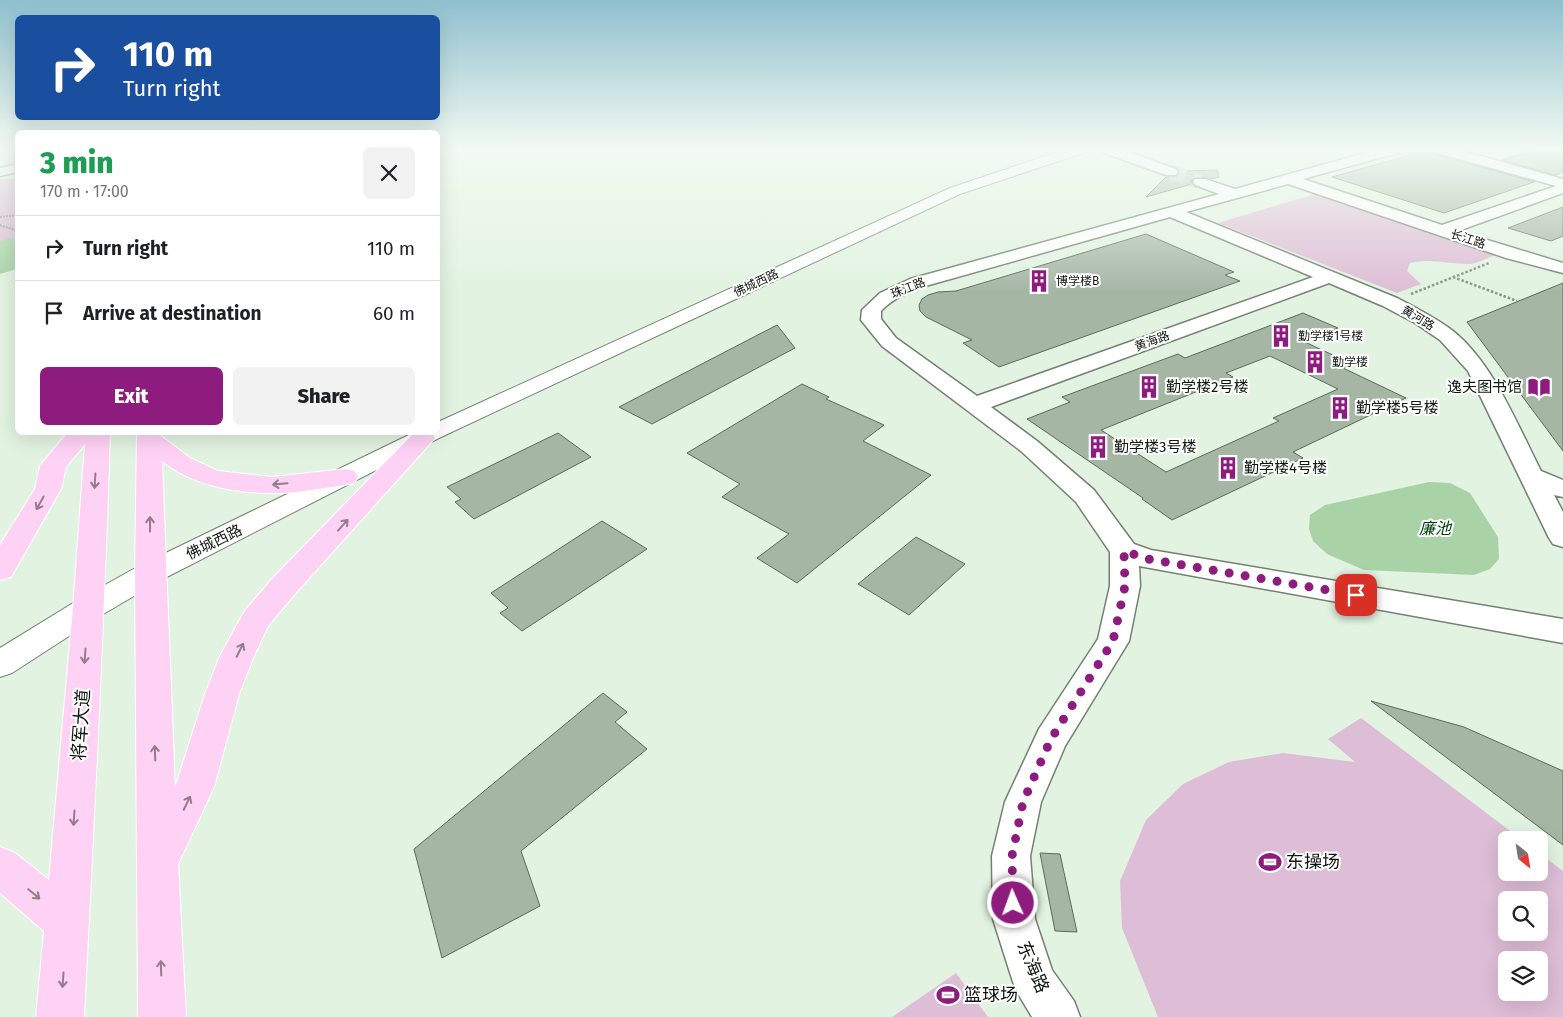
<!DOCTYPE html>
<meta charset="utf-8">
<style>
:root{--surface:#fff;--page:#f2f2f2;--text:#202124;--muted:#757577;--line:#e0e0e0;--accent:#8e1c7e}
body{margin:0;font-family:"Fira Sans","Noto Sans SC",sans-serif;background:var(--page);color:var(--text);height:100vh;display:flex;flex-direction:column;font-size:19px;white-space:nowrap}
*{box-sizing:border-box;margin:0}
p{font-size:16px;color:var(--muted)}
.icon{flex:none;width:28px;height:28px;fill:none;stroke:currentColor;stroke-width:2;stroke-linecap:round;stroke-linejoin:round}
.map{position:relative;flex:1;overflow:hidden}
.side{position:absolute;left:15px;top:130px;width:425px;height:305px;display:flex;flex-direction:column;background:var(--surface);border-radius:8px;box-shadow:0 5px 20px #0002}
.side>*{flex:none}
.guide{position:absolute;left:15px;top:15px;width:425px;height:105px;border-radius:8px;box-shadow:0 5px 20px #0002;background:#1a4fa0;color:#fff;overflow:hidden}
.needle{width:32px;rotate:150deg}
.fabs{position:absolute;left:1498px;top:831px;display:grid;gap:10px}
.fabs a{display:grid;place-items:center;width:50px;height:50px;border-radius:8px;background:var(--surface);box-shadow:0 5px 20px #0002;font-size:25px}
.pin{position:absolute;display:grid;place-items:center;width:42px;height:42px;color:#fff;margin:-21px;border-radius:10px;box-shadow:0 2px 8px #0006}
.me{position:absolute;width:55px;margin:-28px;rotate:358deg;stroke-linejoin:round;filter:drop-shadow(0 0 4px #0008)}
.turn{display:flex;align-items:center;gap:18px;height:105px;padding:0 25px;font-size:22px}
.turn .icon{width:65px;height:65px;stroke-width:2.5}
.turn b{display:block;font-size:35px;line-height:42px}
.round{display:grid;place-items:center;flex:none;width:52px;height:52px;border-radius:8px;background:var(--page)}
.overview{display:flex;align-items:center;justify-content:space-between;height:85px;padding:0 25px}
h1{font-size:30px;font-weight:800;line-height:38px;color:#1e9e55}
.primary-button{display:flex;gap:10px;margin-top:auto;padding:10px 25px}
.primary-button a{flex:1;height:58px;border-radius:8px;background:var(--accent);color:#fff;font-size:20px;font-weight:800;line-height:58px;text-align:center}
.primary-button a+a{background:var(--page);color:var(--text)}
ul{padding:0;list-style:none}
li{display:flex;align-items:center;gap:15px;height:65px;padding:0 25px;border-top:1px solid var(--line)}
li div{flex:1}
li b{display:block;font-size:19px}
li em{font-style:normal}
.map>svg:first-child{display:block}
.green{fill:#debdd6;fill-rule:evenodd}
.water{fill:#a9d3a6}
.building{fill:#a6b6a5;stroke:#5c6b5b;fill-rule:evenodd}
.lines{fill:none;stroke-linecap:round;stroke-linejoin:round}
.street-tunnel{stroke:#c2d2c2;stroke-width:15;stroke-dasharray:15 8;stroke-linecap:butt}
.street-casing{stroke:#728171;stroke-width:3}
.secondary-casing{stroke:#728171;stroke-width:2}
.primary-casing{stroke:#fff;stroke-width:2}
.path-far1{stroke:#869386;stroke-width:2;stroke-dasharray:2 1;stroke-linecap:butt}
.path{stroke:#869386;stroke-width:2.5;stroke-dasharray:2.5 2;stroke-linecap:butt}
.street{fill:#fff;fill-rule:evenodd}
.secondary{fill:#fff;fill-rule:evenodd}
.primary{fill:#fed2f4;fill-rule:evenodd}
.oneway{stroke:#937d8d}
.route{stroke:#8e1c7e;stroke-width:9;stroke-dasharray:0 16.2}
.labels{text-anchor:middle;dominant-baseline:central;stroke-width:4;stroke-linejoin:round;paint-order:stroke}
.far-street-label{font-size:12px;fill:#101610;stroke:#fff}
.far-poi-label{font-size:12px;fill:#101610;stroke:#fff;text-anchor:start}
.poi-label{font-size:15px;fill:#101610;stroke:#fff;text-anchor:start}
.street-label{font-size:15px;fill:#101610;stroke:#fff}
.water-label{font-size:16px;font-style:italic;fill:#014106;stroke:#fff}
.near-street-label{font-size:18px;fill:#101610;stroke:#fff}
.near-poi-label{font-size:18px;fill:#101610;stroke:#fff;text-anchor:start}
</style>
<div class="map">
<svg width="1563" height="1017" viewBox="0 0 1563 1017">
<rect width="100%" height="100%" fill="#e2f3e1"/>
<path class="green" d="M17,178V239L0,243V180Z
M1315,194L1495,255C1487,258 1477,264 1469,264C1446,264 1434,258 1410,263L1407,271L1421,284L1397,293L1218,223Z
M1361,718L1522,840H1506V872H1539V853L1563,871V1017H1158L1122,928L1120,881L1146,820L1183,784L1229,762L1283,753L1355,762L1328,739ZM1506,900H1539V932H1506ZM1506,960H1539V992H1506Z
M956,973L988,1017H892Z"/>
<path class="water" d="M17,236V269L0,274V241Z
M1429,482L1450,483L1470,493L1498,537L1499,559L1490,569L1474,575L1364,570L1327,554L1313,541L1309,529L1310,515L1325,505Z"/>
<path class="building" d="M1534,150H1563V172L1555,175L1502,160Z
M1424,151L1434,154L1534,182L1444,213L1332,177Z
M1217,170L1219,177L1211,179L1195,177L1191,181L1192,184L1146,197L1166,177H1176L1180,171Z
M1563,207V236L1551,241L1508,228Z
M1146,234L1234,272L1225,275L1240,281L999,367L963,343L972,340L926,317L920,311L919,305L922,299L928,295L938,292L956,291Z
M1563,283V451L1467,322Z
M1303,313L1338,328L1305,342L1352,364L1343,368L1406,398L1293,452L1303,458L1172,520L1142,499L1143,498L1027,419L1070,402L1062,397L1178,354L1185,358ZM1270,356L1338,389L1273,418L1279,421L1166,472L1101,430L1233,377L1226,373Z
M777,325L795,348L652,424L619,407Z
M802,384L829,397L826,399L884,425L863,441L931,475L797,583L757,558L789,534L722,497L740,484L687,453Z
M558,433L591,457L474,519L455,502L461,499L447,487Z
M602,521L647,549L522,631L500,613L508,608L491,593Z
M916,537L965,564L909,615L858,584Z
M603,693L627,712L615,722L647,749L521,851L540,906L442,958L414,849Z
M1371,701L1464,727L1563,771V845Z
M1040,853L1060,854L1077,932L1055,931Z"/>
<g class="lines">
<path class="street-tunnel" d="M1171,172L1200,182"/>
<defs>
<path id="street" d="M1100,149H1120L1176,169L1178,172L1176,175H1166L1101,152Z
M1380,149H1402L1401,152L1303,179L1442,225L1556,186L1434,152L1433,149H1456L1563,179V193L1458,231L1563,263V273L1506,258L1288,184L1186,212L1397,298C1416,308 1436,318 1453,331C1493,363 1518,426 1541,471L1563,480V497L1554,495L1563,512V547L1553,544L1549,538L1468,371L1440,340L1415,323L1383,306L1329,283L991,407L1037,441L1094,490L1134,544L1151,550L1563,619V643L1139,566L1140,586L1129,641L1065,746L1041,802L1030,856L1035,919L1052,970L1074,1001L1080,1017H1032L1020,997L1013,982L993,919L992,856L1005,802L1039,729L1098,639L1110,586V552L1076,502L1021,451L882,346L861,320L862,310L880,293L910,279L1219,194L1195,185L1193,182L1195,179H1205L1235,189ZM1170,217L1313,277L977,396L896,338L881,319V311C892,299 907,293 922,287Z
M18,164V172L0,176V168Z"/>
<path id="secondary" d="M1066,149H1088L1086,152L960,194L439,438L161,580L100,616L12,673L0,677V648L78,600L139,566L415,432H438V422L950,188Z"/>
<path id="primary" d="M68,432H110C104,628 94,822 84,1017H36L44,931L0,893V847L15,853L49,880L73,608L85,444L66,467L61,489L11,577L0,580V545L35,489L40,466Z
M137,432H161V436L190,458L218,471L272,477L345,469L354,471L358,477L354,483L345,485C321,488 296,494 272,493C234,493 192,485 162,461L175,788L205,694L220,656L244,612L271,580L414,433H432L435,438L293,596L268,626L254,656L239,694L214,787L178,864L186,1017H138L135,573Z"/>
</defs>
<use href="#street" class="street-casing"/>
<use href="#secondary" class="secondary-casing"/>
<use href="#primary" class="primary-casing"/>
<path class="path-far1" d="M0,217L18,215
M0,225L18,231"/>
<path class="path" d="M1453,277L1517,301
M1411,294L1489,263"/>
<use href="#street" class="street"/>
<use href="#secondary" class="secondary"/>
<use href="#primary" class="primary"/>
</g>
<defs><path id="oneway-shaft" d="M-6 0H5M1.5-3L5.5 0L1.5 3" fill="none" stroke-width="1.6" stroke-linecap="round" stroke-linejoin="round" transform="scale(1.25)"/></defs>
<g class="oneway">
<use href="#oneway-shaft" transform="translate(95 481) rotate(93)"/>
<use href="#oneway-shaft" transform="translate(280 484) rotate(175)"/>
<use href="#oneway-shaft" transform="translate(40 503) rotate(119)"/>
<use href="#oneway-shaft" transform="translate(150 524) rotate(-90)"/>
<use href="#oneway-shaft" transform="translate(343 525) rotate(-48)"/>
<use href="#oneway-shaft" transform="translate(240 650) rotate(-64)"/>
<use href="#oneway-shaft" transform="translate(85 656) rotate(94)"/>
<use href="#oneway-shaft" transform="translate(155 753) rotate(-92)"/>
<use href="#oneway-shaft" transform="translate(187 803) rotate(-64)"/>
<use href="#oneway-shaft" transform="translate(74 818) rotate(94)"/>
<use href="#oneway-shaft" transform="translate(34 894) rotate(40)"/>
<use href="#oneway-shaft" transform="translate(161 968) rotate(-92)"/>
<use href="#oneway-shaft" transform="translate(63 980) rotate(94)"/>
</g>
<linearGradient id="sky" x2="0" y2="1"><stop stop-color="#8fc0ce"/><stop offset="0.51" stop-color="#f2faf2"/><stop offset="1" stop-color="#f2faf2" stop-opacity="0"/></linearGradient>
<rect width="1563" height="292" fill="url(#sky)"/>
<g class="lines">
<path class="route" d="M1013,903L1012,856L1023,802L1051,739L1113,641L1125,586L1124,551L1148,559L1356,595"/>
</g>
<defs>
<symbol id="building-bare" viewBox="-9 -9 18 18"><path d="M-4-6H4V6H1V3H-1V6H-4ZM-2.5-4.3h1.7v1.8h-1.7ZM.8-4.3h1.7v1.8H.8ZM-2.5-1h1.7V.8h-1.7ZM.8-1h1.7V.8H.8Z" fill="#8e1c7e" stroke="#fff" stroke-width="2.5" paint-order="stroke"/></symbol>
<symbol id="library-bare" viewBox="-9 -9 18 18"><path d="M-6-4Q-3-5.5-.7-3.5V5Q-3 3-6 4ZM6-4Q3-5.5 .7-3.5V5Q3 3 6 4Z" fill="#8e1c7e" stroke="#fff" stroke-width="2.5" paint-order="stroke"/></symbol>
<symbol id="stadium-bare" viewBox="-9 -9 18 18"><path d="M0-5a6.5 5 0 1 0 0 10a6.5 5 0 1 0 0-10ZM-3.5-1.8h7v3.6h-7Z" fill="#8e1c7e" stroke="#fff" stroke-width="2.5" paint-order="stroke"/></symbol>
</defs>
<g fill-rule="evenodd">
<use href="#building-bare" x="1023" y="265" width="32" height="32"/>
<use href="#building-bare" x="1265" y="320" width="32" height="32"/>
<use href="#building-bare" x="1299" y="346" width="32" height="32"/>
<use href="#building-bare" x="1133" y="371" width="32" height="32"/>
<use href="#library-bare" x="1523" y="371" width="32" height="32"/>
<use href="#building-bare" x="1324" y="392" width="32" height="32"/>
<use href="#building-bare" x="1082" y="431" width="32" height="32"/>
<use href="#building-bare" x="1212" y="452" width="32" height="32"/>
<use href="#stadium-bare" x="1254" y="846" width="32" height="32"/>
<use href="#stadium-bare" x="932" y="979" width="32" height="32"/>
</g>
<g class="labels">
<g class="far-street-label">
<text transform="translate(1468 239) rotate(18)">长江路</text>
<text transform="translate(756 283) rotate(-25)">佛城西路</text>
<text transform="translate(908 288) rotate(-21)">珠江路</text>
<text transform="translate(1418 318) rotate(31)">黄河路</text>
<text transform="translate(1152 341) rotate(-20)">黄海路</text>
</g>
<g class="far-poi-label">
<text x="1056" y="281">博学楼B</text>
<text x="1298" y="336">勤学楼1号楼</text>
<text x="1332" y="362">勤学楼</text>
</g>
<g class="poi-label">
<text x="1166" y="387">勤学楼2号楼</text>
<text x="1522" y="387" text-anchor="end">逸夫图书馆</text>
<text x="1356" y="408">勤学楼5号楼</text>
<text x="1114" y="447">勤学楼3号楼</text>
<text x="1244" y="468">勤学楼4号楼</text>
</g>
<g class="street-label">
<text transform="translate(214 542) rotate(-26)">佛城西路</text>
</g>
<g class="water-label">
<text x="1435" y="528">廉池</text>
</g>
<g class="near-street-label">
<text transform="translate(81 725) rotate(-86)">将军大道</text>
<text transform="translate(1033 967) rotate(67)">东海路</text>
</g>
<g class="near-poi-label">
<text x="1286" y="862">东操场</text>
<text x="964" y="995">篮球场</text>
</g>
</g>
</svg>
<div class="fabs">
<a><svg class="needle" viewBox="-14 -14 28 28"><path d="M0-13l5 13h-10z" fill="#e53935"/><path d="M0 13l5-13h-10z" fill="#757577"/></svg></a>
<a><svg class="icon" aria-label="search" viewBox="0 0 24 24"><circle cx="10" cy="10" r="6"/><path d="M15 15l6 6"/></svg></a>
<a><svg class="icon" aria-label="layers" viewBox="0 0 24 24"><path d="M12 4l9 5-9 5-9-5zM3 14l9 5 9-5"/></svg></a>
</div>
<div class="pin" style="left:1356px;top:595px;background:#d93025"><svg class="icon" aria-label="arrive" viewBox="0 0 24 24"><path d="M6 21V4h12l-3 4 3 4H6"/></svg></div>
<svg class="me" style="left:1013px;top:903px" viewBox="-20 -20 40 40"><circle r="17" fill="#8e1c7e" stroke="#fff" stroke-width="3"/><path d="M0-11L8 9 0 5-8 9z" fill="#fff"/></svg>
<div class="guide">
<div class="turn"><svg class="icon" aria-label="right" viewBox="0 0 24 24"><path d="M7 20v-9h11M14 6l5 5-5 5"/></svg><div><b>110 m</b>Turn right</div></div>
</div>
<section class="side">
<div class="overview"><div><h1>3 min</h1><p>170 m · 17:00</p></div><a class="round"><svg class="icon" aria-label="close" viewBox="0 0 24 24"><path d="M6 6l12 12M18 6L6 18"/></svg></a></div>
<ul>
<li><svg class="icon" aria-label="right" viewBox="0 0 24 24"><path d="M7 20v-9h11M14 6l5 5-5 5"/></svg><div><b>Turn right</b></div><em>110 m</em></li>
<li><svg class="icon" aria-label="arrive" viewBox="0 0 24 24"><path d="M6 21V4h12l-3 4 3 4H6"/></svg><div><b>Arrive at destination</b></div><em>60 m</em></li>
</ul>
<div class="primary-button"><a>Exit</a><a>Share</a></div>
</section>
</div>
